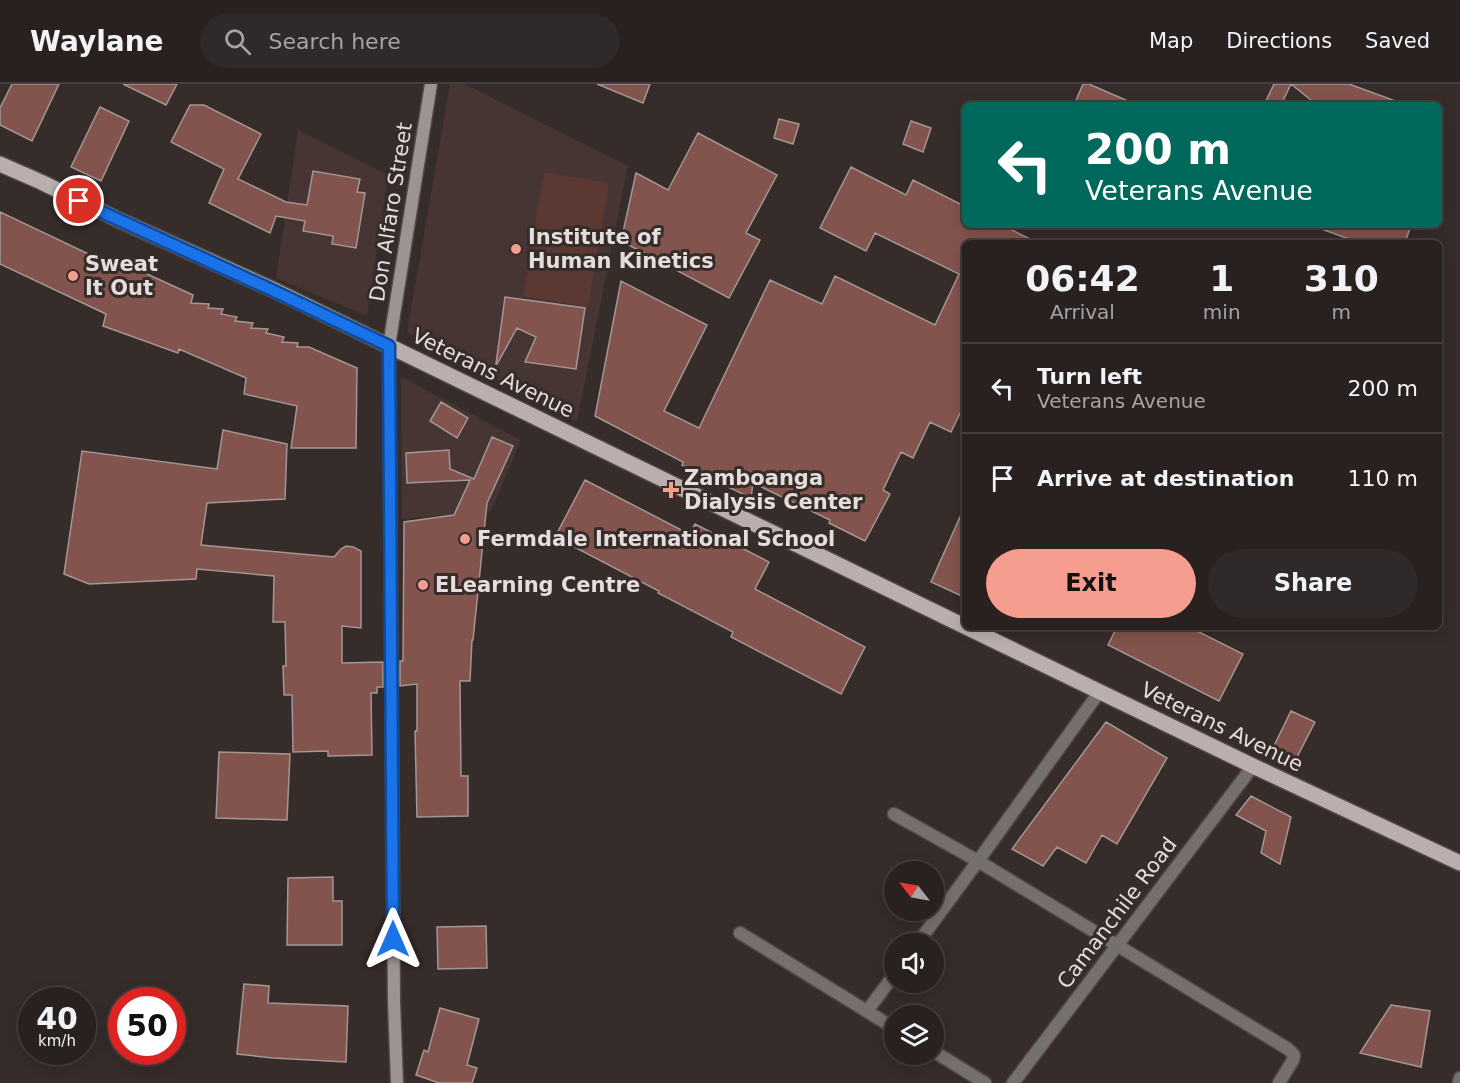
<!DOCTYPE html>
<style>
:root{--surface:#282120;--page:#302929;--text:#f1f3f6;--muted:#a5a3a5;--line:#443e3e;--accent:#f59d8f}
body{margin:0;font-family:"DejaVu Sans",sans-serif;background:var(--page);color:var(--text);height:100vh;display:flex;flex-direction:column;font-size:22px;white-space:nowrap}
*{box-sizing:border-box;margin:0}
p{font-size:20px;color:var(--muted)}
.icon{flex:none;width:33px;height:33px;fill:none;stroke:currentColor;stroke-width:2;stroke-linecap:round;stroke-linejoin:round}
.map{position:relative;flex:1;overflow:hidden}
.details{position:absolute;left:962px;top:156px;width:480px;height:390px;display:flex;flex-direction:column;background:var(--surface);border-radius:9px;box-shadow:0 3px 15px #0003,0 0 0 2px var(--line)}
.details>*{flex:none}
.hud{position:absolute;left:962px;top:18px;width:480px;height:126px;border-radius:9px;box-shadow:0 3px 15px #0003,0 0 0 2px var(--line);background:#00695c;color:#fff;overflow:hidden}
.needle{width:39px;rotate:301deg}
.controls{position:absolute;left:884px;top:777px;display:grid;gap:12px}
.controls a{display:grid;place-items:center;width:60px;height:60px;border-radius:50%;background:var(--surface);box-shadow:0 3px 15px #0003,0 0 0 2px var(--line);font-size:30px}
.speed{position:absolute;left:18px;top:903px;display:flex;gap:12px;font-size:30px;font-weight:700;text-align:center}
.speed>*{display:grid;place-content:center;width:78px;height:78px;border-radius:50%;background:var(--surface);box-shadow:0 3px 15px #0003,0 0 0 2px var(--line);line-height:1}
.speed small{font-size:15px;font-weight:400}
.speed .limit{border:9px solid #d22;background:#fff;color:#111}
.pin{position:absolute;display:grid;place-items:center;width:51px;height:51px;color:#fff;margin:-26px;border:3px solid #fff;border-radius:50%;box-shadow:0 2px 6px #0007}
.me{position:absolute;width:66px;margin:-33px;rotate:0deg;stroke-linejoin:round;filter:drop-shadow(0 0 4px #0008)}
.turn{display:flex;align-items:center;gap:21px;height:126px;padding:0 24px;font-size:27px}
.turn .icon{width:78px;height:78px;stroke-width:2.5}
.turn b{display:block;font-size:42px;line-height:51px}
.eta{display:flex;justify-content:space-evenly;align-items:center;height:102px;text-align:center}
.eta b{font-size:36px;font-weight:800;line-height:42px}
.cta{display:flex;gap:12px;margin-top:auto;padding:12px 24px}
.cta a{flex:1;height:69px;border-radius:36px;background:var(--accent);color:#111;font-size:24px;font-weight:800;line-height:69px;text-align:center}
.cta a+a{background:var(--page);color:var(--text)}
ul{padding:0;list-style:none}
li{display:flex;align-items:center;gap:18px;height:90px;padding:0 24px;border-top:2px solid var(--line)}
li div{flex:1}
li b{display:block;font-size:22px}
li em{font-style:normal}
header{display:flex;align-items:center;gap:36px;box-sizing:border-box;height:84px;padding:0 30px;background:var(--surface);border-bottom:2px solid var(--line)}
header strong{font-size:28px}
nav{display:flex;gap:33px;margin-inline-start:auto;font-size:21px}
.search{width:420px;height:54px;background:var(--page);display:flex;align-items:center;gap:15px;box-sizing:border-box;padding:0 21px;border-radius:33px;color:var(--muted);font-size:22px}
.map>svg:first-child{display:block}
.built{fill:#463532}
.green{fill:#5b3832}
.building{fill:#83544d;stroke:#a39694;stroke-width:1.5}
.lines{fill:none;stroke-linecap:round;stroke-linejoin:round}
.minor-casing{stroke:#524846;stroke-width:15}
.tertiary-casing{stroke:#524846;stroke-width:15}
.secondary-casing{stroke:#524846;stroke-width:15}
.primary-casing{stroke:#524846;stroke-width:18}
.minor{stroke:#756f6e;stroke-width:12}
.tertiary{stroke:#756f6e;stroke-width:12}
.secondary{stroke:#9c9392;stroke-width:12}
.primary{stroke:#baafad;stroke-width:15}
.route-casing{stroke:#114b97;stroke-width:15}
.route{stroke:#1a73e8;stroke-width:10}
.poi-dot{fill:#f59d8f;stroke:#362c2a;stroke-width:2}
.labels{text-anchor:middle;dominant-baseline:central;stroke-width:6;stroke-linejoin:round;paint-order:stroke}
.street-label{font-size:21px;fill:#e4dddb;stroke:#362c2a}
.poi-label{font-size:21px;font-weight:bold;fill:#e4dddb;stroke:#362c2a;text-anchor:start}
</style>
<header>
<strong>Waylane</strong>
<div class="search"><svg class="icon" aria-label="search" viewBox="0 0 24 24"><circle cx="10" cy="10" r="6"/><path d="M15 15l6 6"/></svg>Search here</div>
<nav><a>Map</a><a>Directions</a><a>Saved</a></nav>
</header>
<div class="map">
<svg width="1460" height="999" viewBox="0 0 1460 999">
<rect width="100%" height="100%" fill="#362c2a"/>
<path class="built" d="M450,0H465L628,82L577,338L407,248Z
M298,46L388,91L367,232L276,194Z
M401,293L521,356L491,427L402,435Z"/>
<path class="green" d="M544,88L609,99L588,223L523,212Z"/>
<path class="building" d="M12,0H59L32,57L0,41V24Z
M123,0H177L166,21Z
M597,0H650L643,19Z
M1083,0H1089L1137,21H1074Z
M1274,0H1349L1401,19V21H1317L1291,0L1281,21H1264Z
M190,21H204L261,50L238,95L286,118L307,121L313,87L360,95L357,108L365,109L356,164L332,160L333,152L303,147L305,137L276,132L270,149L209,119L224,85L171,58Z
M100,23L129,37L101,97L71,83Z
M779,35L799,40L793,60L774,54Z
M911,37L931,44L923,68L903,60Z
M698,49L777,91L746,149L760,156L729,214L621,157L636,89L668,106Z
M851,83L906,111L913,96L964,122V141H1002L1038,159H964V321L951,348L930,338L913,374L901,368L883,406L890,410L865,457L829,439L830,436L753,399L751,414L682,381L683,378L595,332L621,197L707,241L664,327L699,344L770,196L822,220L835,192L935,241L959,190L875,149L866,167L820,144Z
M0,128L118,184L119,177L193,211L191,219L209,220L208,224L223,225L221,230L237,233L235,237L253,239L251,244L268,245L266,249L284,253L282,258L298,259L297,263H309L357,284L356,364H291L297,322L244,310L246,294L179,265L178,269L103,242L106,230L0,180Z
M1317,141H1411L1405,159H1360L1316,143Z
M505,213L585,224L576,285L525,278L536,253L517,244L497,280H496Z
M441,318L468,334L457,354L430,337Z
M223,346L287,360L285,415L207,419L201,461L334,473L341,465L346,462L353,463L361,467V544L342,542V579L383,578V603H377V609H371L372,671L328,672V667L293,668L292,611H284L283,582H286L285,538H273L274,492L197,485L196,495L89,500L64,490L82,367L217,385Z
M492,353L513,362L487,419L473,556H472L470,597H460L461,692H468V732L417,733L415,647H417V600L400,602V577H403L404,438L454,431L470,396L407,399L406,369L449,366L450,385L474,395Z
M585,396L689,450L695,440L769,478L755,505L865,563L841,610L731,553L733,548L658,509L659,507L555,453Z
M964,424V513L931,498Z
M1117,543H1189L1243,570L1219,617L1108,561Z
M1291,627L1315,638L1295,677L1272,666Z
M1106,638L1167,674L1117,760L1102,751L1086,779L1057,763L1043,782L1012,765Z
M219,668L290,670L287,736L216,734Z
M1251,712L1291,733L1280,780L1261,769L1266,747L1236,731Z
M333,793V817H342V861H287L288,794Z
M486,842L487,884L438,885L437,843Z
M244,900L269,902L268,919L348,922L346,978L273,974L237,970Z
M1391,921L1430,927L1421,983L1360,969Z
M440,924L479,935L467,981L477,984L472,999H439L416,991L424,966L428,968Z"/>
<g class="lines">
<defs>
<path id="minor" d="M894,730L978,777L1288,965L1294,971L1293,976L1279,999
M740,849L894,944
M917,860L978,777L1100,607
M867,927L894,891
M933,967L985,999
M1013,999L1253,682"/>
<path id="tertiary" d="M1459,999L1460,994"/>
<path id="secondary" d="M397,999L394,918L389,262L431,0"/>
<path id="primary" d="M0,80L41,98L117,135L272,205L964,542
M966,543L1253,682L1460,779"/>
</defs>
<use href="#minor" class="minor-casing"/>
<use href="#tertiary" class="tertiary-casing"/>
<use href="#secondary" class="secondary-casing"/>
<use href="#primary" class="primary-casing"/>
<use href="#minor" class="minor"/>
<use href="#tertiary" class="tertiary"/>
<use href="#secondary" class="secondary"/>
<use href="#primary" class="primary"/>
</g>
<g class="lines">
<defs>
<path id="route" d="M79,117L117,135L272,206L389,262L393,855"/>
</defs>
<use href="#route" class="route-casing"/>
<use href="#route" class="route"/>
</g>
<g class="poi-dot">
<circle cx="516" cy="165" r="6"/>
<circle cx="73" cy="192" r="6"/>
<path d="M668 397h6v6h6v6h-6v6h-6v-6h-6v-6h6z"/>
<circle cx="465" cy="455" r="6"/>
<circle cx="423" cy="501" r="6"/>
</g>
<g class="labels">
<g class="street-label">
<text transform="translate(391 128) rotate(-81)">Don Alfaro Street</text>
<text transform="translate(493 289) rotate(26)">Veterans Avenue</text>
<text transform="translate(1222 643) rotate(26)">Veterans Avenue</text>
<text transform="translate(1117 829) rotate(-53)">Camanchile Road</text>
</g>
<g class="poi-label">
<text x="528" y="153">Institute of<tspan x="528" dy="24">Human Kinetics</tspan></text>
<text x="85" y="180">Sweat<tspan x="85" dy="24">It Out</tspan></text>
<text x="684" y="394">Zamboanga<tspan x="684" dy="24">Dialysis Center</tspan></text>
<text x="477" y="455">Fermdale International School</text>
<text x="435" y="501">ELearning Centre</text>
</g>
</g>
</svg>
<div class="controls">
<a><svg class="needle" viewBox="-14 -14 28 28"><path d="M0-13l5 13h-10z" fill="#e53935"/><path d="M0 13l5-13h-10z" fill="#a5a3a5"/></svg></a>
<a><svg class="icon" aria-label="sound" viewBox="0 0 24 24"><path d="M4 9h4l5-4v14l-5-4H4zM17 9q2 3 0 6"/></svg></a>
<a><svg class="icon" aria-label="layers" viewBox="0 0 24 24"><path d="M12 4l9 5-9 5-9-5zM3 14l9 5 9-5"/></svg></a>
</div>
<div class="speed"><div>40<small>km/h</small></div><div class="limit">50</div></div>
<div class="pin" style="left:79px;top:117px;background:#d93025"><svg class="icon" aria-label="arrive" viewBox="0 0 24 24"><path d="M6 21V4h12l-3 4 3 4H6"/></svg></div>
<svg class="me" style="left:393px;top:855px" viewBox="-20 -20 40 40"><path d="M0-17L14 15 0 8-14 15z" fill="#1a73e8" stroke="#fff" stroke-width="4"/></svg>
<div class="hud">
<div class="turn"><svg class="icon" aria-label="left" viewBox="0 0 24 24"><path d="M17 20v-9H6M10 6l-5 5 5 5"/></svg><div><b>200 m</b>Veterans Avenue</div></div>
</div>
<section class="details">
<div class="eta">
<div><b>06:42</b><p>Arrival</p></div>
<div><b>1</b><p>min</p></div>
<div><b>310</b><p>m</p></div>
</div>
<ul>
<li><svg class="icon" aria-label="left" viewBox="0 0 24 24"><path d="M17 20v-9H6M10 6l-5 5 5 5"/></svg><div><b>Turn left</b><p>Veterans Avenue</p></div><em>200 m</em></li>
<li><svg class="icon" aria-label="arrive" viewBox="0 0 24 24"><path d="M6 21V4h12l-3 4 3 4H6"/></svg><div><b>Arrive at destination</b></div><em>110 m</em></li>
</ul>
<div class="cta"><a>Exit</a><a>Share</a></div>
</section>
</div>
